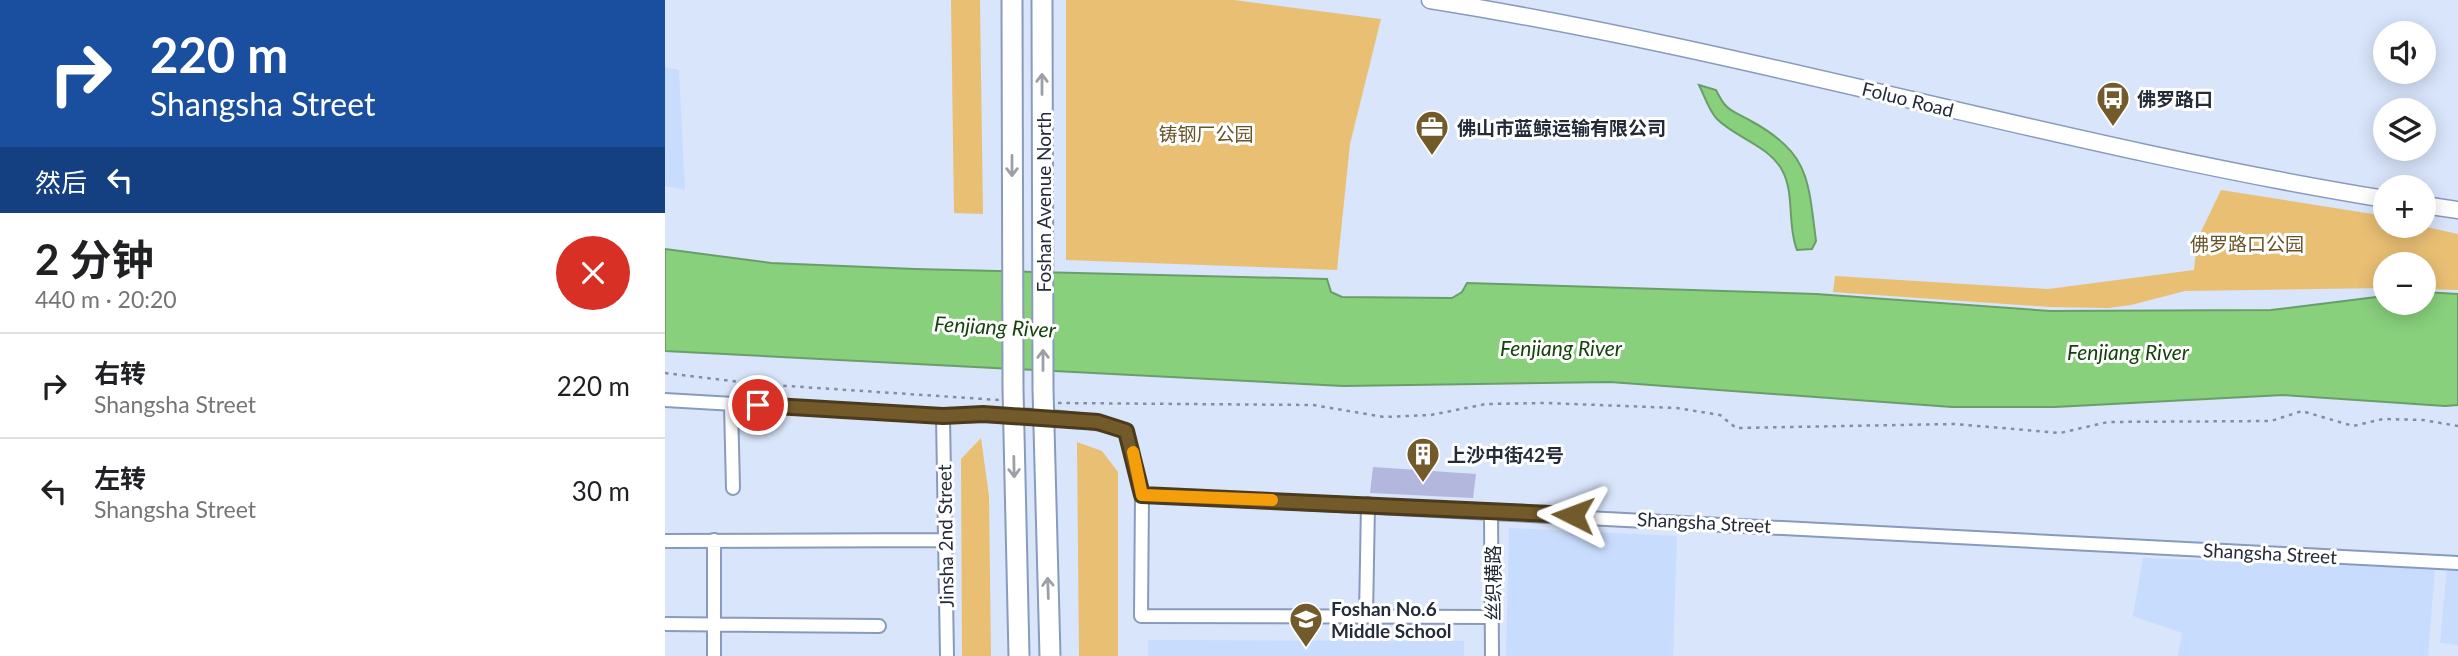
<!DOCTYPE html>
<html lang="zh">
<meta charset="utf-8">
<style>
:root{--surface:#fff;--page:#f6f6f6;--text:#202124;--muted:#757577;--line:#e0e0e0}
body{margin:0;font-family:Lato,"Noto Sans SC",sans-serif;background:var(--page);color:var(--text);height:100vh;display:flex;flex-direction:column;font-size:26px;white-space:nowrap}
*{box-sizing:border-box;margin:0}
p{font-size:23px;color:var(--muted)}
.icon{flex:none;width:38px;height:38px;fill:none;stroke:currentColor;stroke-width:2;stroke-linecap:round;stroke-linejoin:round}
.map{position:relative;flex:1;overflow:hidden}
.panel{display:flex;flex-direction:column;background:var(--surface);width:665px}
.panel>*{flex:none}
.hud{background:#1a4fa0;color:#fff;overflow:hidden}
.controls{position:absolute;left:1708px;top:21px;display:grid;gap:14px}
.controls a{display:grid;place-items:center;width:63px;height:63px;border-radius:50%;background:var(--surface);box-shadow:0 4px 18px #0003;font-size:35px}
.pin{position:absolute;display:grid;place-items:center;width:60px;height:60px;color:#fff;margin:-30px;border:4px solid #fff;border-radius:50%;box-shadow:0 2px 7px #0007}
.me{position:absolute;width:77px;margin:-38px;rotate:273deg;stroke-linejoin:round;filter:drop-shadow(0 0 5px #0008)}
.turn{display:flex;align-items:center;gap:24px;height:147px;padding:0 35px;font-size:32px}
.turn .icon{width:91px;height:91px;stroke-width:2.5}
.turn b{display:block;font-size:49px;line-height:60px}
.then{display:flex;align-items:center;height:66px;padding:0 35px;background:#0003;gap:14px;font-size:26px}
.round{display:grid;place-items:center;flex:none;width:74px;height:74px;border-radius:37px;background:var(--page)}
.head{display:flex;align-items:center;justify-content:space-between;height:119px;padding:0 35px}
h1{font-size:42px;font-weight:700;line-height:52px}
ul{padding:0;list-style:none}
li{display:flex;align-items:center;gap:21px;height:105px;padding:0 35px;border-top:2px solid var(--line)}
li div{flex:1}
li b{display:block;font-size:26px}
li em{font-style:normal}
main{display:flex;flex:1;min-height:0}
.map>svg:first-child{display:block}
.built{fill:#c8dcfd}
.green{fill:#e9bf74}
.water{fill:#88d07c;stroke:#6a9e68;stroke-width:2}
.building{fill:#b4b7dd}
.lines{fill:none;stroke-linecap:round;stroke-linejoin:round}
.minor-casing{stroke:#889bbc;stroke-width:16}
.major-casing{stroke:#889bbc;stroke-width:19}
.path{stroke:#858ea1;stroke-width:2.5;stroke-dasharray:3.5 5;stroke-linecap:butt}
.minor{stroke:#fff;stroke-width:12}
.major{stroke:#fff;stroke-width:16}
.highway-bridge-casing{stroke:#889bbc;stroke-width:23;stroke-linecap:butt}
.highway-bridge{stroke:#fff;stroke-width:19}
.oneway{stroke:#9ca0a6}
.route-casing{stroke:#4b3a1c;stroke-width:18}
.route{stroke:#735a2b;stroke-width:12}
.slow{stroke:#f59e0b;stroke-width:12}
.labels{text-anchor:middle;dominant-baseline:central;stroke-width:6;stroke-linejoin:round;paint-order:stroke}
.poi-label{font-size:19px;font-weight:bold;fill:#242b39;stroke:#fff;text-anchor:start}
.street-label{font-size:19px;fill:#242b39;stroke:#fff}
.park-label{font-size:19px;fill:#6a5329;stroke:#fff}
.water-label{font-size:21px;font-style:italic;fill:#14440b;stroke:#fff}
</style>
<main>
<section class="panel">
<div class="hud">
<div class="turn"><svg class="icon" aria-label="right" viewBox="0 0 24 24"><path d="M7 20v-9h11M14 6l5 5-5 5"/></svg><div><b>220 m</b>Shangsha Street</div></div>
<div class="then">然后<svg class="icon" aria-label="left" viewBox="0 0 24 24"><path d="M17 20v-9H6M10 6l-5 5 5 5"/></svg></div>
</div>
<div class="head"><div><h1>2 分钟</h1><p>440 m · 20:20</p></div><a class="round" style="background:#d93025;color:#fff"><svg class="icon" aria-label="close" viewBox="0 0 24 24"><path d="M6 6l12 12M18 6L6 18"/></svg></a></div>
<ul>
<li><svg class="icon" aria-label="right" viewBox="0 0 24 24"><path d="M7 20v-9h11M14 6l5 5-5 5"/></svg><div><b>右转</b><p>Shangsha Street</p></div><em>220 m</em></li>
<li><svg class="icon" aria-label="left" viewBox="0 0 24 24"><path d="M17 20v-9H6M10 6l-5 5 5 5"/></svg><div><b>左转</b><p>Shangsha Street</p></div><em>30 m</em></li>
</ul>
</section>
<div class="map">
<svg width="1793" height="656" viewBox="0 0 1793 656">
<rect width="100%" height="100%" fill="#d9e5fb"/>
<path class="built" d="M0,67L14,70L20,190L0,186Z
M844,528L1012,536L1008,656H841Z
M1478,558L1770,568L1763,656H1513L1517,633L1468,616Z
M1782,567L1793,568V645L1775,643Z
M483,640L799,641V656H483Z"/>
<path class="green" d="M286,0H315L318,214L289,213Z
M401,0H569L716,19L685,144L672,270L401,260Z
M1556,190L1720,216V226H1757L1793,234V290L1759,289V264H1720V288L1520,291L1466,305L1443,308L1385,307L1168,292L1170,276L1383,289L1529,270L1532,240Z
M316,438L324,496L326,656H297L296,459Z
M412,442L437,451L453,472V656H414Z"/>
<path class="water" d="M1034,85L1051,90C1061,111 1066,110 1086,121C1145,153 1143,180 1151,241L1147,249L1132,250C1122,226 1130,193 1117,170C1103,145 1071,138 1052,119C1044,111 1039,95 1034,85Z
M0,249L106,263L250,269L662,279L666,292L677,297L787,298L797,292L802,283L1151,294L1385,311L1606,310L1720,296V303H1759V292L1793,294V405L1780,406L1618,395L1390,407H1287L945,382L678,386L0,351Z"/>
<path class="building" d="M708,467L811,474L808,498L705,493Z"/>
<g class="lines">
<defs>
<path id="minor" d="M0,400L278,416C336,414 406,413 461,431L477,495L1793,563
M66,404L68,488
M278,416L282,656
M477,495L476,616L827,617
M826,511L827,656
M49,540V656
M0,541L280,540
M701,617L703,504
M0,624L214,626"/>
<path id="major" d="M765,0C1087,51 1399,147 1720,199
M1759,205L1793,210"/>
</defs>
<use href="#minor" class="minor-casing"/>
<use href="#major" class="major-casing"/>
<path class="path" d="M0,373L92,384L334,400
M393,403L648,405L719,417L766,415L821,404L881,403L1012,408L1055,415L1071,428L1290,424L1395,433L1443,422L1606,421L1637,411L1688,426L1718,419L1758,420L1793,426"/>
<use href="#minor" class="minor"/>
<use href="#major" class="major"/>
<defs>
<path id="highway-bridge" d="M347,0L348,389L354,656
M377,0L378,389L385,656"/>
</defs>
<use href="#highway-bridge" class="highway-bridge-casing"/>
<use href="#highway-bridge" class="highway-bridge"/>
</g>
<defs><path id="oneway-shaft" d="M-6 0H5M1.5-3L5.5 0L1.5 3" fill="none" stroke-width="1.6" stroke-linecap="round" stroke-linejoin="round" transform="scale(1.75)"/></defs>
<g class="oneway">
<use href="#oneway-shaft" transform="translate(377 84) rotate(-90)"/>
<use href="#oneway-shaft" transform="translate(347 166) rotate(90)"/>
<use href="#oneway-shaft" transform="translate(378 360) rotate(-90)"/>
<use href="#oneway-shaft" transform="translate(349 467) rotate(89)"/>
<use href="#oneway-shaft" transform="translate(383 588) rotate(-92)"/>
</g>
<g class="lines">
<defs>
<path id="route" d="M93,405L278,416L318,414L433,422L461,431L477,495L908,515"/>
</defs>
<use href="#route" class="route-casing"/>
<use href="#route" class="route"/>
<path class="slow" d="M468,452L477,495L607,500"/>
</g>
<defs>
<symbol id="bus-pin" viewBox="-11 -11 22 30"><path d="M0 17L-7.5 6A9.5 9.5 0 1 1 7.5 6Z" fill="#735a2b" stroke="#fff"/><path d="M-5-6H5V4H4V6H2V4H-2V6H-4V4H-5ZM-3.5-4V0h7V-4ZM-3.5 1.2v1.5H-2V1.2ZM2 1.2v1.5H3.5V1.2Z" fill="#fff"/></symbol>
<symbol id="office-pin" viewBox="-11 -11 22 30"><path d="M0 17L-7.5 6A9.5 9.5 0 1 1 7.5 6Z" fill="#735a2b" stroke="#fff"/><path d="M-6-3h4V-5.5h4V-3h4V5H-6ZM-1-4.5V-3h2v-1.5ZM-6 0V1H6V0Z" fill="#fff"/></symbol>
<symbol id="building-pin" viewBox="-11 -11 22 30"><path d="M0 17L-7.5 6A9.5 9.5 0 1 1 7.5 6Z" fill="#735a2b" stroke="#fff"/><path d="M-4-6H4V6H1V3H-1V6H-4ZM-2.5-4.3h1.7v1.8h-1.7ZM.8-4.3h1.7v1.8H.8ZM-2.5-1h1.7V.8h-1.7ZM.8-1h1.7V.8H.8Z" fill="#fff"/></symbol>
<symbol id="school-pin" viewBox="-11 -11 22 30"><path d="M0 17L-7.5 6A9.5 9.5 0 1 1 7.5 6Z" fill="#735a2b" stroke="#fff"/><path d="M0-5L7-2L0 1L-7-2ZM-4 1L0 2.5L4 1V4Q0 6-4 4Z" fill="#fff"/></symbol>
</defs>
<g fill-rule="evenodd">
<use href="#bus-pin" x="1429" y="79" width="38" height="52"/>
<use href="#office-pin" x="748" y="108" width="38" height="52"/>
<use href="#building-pin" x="739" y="435" width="38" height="52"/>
<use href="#school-pin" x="622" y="600" width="38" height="52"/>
</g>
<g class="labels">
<g class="poi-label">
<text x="1472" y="98">佛罗路口</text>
<text x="792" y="127">佛山市蓝鲸运输有限公司</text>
<text x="782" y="454">上沙中街42号</text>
<text x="666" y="608">Foshan No.6<tspan x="666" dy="22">Middle School</tspan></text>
</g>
<g class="street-label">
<text transform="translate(1243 99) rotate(14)">Foluo Road</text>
<text transform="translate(378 202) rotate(-90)">Foshan Avenue North</text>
<text transform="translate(1039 522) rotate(3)">Shangsha Street</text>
<text transform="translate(280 536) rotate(-91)">Jinsha 2nd Street</text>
<text transform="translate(1605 553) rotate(3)">Shangsha Street</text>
<text transform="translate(827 583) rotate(-90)">丝织横路</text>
</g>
<g class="park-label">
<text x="541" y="133">铸钢厂公园</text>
<text x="1582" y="243">佛罗路口公园</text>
</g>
<g class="water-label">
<text transform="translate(330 326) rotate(3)">Fenjiang River</text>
<text x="896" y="347">Fenjiang River</text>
<text x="1463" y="351">Fenjiang River</text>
</g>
</g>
</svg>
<div class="controls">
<a><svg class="icon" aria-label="sound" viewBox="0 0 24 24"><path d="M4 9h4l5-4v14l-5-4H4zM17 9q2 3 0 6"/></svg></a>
<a><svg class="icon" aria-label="layers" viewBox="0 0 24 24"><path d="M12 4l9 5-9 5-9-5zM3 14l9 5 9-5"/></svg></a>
<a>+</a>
<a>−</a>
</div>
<div class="pin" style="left:93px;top:405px;background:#d93025"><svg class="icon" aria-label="arrive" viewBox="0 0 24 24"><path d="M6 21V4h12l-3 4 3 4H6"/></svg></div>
<svg class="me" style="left:908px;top:515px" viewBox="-20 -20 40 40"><path d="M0-17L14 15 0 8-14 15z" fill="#735a2b" stroke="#fff" stroke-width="4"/></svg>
</div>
</main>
